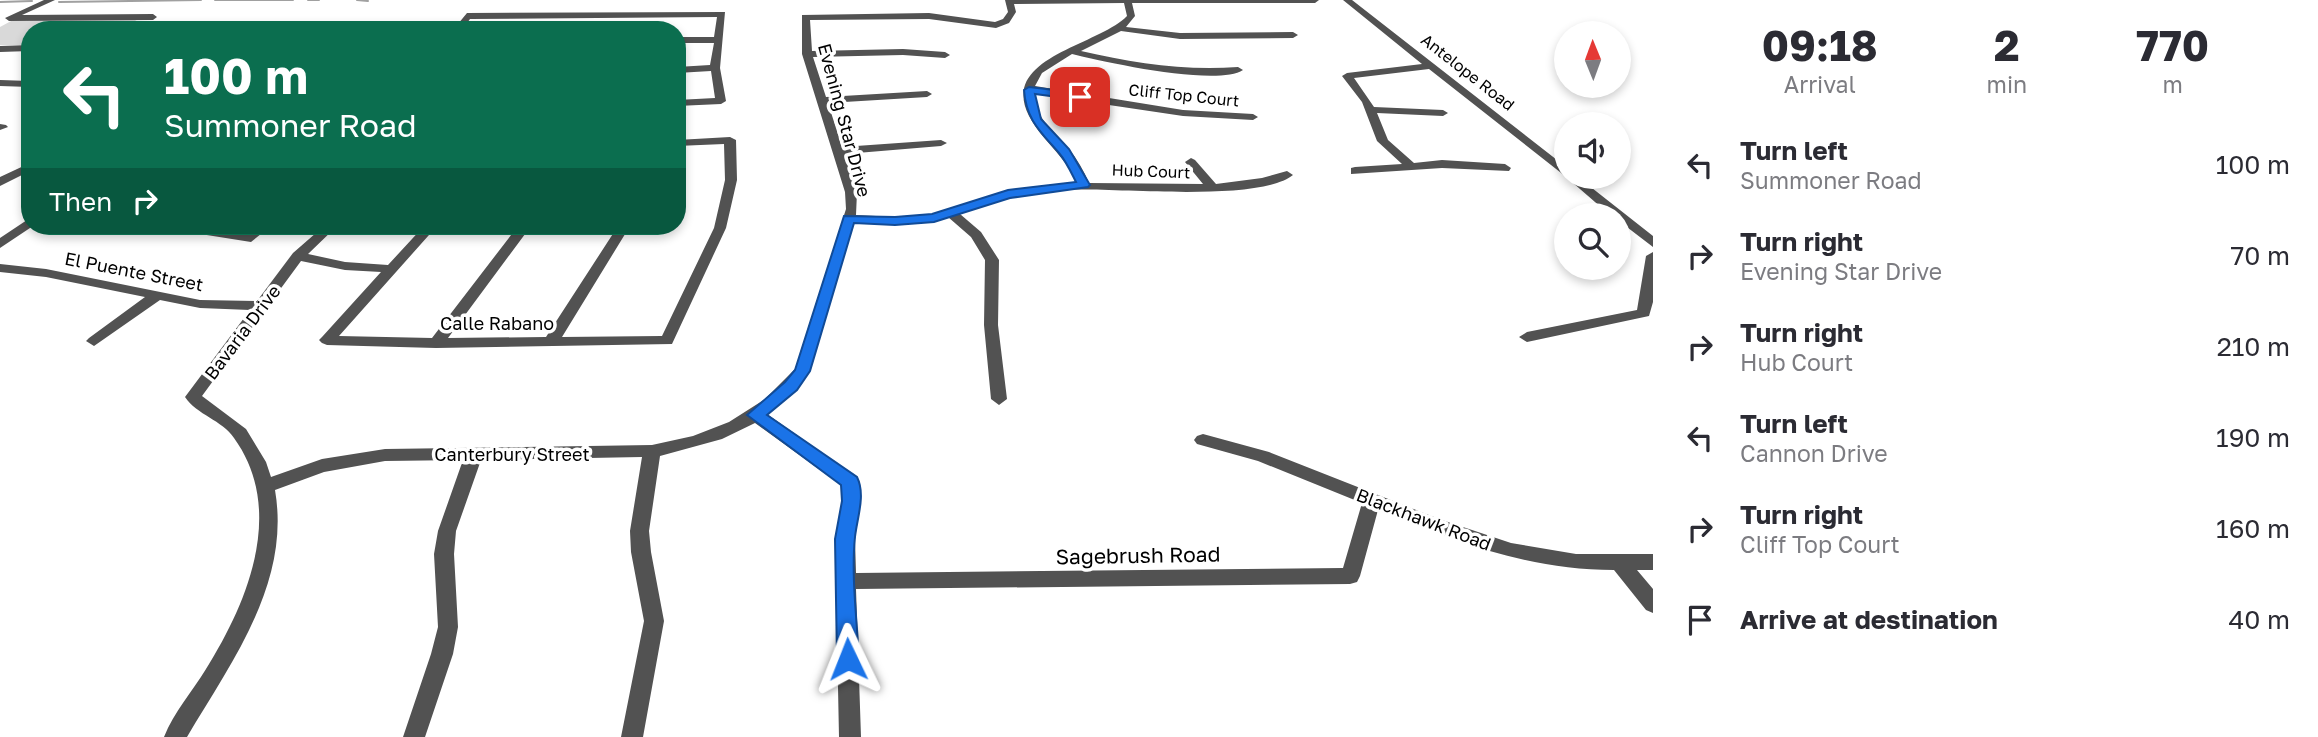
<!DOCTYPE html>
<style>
:root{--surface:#fff;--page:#f2f2f3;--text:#2b2b33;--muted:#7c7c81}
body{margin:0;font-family:"Golos Text",sans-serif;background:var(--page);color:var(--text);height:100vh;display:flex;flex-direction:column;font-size:26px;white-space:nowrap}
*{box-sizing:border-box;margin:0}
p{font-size:23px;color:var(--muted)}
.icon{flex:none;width:38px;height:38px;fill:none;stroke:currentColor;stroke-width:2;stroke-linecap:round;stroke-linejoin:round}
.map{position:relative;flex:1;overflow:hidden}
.details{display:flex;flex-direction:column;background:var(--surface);width:665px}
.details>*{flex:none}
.top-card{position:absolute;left:21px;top:21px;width:665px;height:214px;border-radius:28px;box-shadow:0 4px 10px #0003;background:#0b6e4f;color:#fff;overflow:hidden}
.needle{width:46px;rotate:359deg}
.fabs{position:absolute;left:1554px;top:21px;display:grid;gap:14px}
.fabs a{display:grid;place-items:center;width:77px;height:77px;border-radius:50%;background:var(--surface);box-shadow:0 4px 10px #0003;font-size:35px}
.pin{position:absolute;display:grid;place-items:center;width:60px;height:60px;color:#fff;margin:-30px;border-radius:14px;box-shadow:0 4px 10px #0006}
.me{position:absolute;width:77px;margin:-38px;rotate:358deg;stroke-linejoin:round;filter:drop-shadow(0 0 5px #0008)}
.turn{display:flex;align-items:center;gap:24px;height:147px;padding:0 28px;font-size:32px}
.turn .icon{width:91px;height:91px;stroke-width:2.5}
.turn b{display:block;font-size:49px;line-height:60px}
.then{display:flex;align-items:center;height:66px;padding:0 28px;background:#0003;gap:14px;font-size:26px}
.eta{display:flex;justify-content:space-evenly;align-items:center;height:119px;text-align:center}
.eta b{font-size:42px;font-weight:700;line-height:49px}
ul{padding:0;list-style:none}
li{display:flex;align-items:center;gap:21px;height:91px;padding:0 28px}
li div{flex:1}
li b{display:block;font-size:26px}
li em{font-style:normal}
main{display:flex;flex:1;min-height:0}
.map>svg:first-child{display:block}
.green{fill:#d9d9d9}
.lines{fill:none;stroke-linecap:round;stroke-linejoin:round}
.stream{stroke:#a0a0a0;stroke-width:2}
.minor{fill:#525252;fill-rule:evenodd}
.route{fill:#1a73e8;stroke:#114b97;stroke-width:2}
.labels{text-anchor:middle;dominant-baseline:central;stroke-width:7;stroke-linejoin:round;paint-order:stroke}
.far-street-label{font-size:16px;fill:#000;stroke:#fff}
.street-label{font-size:18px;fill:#000;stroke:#fff}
.near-street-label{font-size:21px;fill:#000;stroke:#fff}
</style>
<main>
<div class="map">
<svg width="1653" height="737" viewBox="0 0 1653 737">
<rect width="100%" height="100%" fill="#fff"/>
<path class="green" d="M138,19L122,30H30V45H0V27L13,20Z"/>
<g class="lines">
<path class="stream" d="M215,0H293
M308,0H319
M357,0L368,1
M0,2L32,1
M59,2L201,0"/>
<path class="minor" d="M44,0H55L22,15L153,14L157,17L153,20L9,21L5,18Z
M1005,0H1319L1315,3H1132L1135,16L1126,27L1180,33L1293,32L1298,35L1293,38L1180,39L1121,31L1081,51C1133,63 1184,71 1238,67L1243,70C1217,87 1104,62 1072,54L1042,73L1035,86L1183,110L1253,114L1258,117L1253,120L1183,116L1035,94C1036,120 1053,131 1069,149C1077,159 1084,171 1089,183L1203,184L1185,162L1191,158L1195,160L1216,184L1262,178L1287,171L1293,175C1258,203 1113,187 1064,190C1028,191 994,203 960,214L981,232L999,260L998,325L1007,399L999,405L991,399L984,325L985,260L971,237L948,217C918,227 885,224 854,223L810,371L793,392L767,414L856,477L861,501L855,539L856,573L1343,568L1362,503L1258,461L1197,444L1194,440L1197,436L1203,434L1269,452L1439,519L1511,543L1576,554H1653V570H1637L1653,589V613L1646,610L1614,570C1528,570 1457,542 1378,510L1360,576L1357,582L1350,584L856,589L861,737H839L835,539L843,501L841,485L755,423L722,439L660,456L649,531L651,552L664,621L643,737H621L644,621L631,552L630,531L642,457L481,460L456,531L454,554L458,627L453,654L425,737H403L431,654L438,627L434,554L438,531L463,460L385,461L324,472L275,490C291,583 232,661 187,737H164C174,712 192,692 206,669C248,602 286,510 234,438C222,420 197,415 185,397L250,310L200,308L160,300L94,346L86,341L89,338L145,297L46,277L0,272V264L46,269L200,300L257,301L293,253L324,226H337L308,254L345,262L388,265L424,226H437L339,336L432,338L518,226H531L448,338L546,337L618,226H630L562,337L662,336L714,228L725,180L724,144L677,146V140L730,137L736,140L737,180L726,228L672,344L436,348L327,345L322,343L319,340L322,337L381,272L345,270L301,261L202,396L246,429L266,462L271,477L322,459L385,449L652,445L693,436L729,422L765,399L795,369L846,209L845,192L802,54V15L929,13L995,22L1003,19L1008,12ZM1124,3L1127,16C1098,46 999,57 1029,116C1042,141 1064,154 1077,183L1008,190L933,214L895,217L856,215L857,192L845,154L941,146L947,143L941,140L842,147L828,103L927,97L932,94L927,91L826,97L813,57L903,55L945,58L950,55L945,52L903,49L812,51L810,20L929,19L996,28L1009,23L1016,12L1014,4Z
M1343,0H1352L1566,167V177H1578L1653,236V247L1619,221V215H1610L1565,176L1429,69L1354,78L1374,107L1443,110L1448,113L1443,116L1377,113L1388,140L1414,163L1442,160L1505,164L1511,168L1509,171L1442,168L1351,174V168L1355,167L1402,164L1377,141L1362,102L1342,76L1347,73L1422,64Z
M725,12L720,68L726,101L721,104L677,106V100L715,98L711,71L677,73V67L710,65L714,43H677V37H714L717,17L470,19L462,30H453L467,13Z
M30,45V51L0,52V46Z
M0,80L30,81V87L0,86Z
M0,124L6,125L8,127L0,130Z
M30,163V171L0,186V177Z
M30,218V226H33L0,248V238Z
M169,226H198L248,234L257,226H271L251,242L175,230Z
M1653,252V302L1649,316L1527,342L1519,337L1527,332L1637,310L1646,256Z"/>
</g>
<path class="route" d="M1029,87L1080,93L1086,97L1080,100L1035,94L1041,119L1069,149L1090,185L1088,187L1010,198L934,222L895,225L854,223L810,371L797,390L767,415L857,477C866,495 857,518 855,537C851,575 857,620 859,659L856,666L848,669L840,666L837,659L835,539L842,501L841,485L747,415L785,382L795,370L844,216L895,217L932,214L1008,190L1076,182C1071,172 1066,161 1059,153C1041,132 1026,120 1024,90Z"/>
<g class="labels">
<g class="far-street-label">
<text transform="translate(1468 72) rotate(38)">Antelope Road</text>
<text transform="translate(1184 95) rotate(6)">Cliff Top Court</text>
<text transform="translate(1151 171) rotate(2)">Hub Court</text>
</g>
<g class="street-label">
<text transform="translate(845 120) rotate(75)">Evening Star Drive</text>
<text transform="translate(134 271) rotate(11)">El Puente Street</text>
<text x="497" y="323">Calle Rabano</text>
<text transform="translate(242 332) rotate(-53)">Bavaria Drive</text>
<text x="512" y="454">Canterbury Street</text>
<text transform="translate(1424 519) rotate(21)">Blackhawk Road</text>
</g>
<g class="near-street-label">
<text transform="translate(1138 555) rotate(-1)">Sagebrush Road</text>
</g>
</g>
</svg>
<div class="fabs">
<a><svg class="needle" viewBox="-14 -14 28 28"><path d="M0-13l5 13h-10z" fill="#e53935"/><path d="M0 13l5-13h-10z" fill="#7c7c81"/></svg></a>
<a><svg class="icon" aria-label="sound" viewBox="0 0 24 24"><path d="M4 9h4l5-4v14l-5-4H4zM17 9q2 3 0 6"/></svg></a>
<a><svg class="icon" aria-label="search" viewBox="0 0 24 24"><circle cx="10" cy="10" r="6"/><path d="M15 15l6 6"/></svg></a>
</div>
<div class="pin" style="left:1080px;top:97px;background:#d93025"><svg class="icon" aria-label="arrive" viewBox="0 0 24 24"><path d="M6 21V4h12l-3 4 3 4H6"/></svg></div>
<svg class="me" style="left:848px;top:659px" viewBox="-20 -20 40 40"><path d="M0-17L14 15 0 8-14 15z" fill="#1a73e8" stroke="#fff" stroke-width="4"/></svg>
<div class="top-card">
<div class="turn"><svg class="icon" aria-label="left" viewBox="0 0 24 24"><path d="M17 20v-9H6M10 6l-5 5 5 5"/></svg><div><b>100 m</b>Summoner Road</div></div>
<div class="then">Then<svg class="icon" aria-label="right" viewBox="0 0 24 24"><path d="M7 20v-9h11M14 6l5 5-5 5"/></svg></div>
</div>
</div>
<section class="details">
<div class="eta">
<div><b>09:18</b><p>Arrival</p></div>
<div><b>2</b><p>min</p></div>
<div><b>770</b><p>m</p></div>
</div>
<ul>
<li><svg class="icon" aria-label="left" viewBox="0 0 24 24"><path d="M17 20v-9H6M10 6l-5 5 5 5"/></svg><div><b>Turn left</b><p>Summoner Road</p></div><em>100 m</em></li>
<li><svg class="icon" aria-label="right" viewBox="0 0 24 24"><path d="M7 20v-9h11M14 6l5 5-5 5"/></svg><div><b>Turn right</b><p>Evening Star Drive</p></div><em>70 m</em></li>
<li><svg class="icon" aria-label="right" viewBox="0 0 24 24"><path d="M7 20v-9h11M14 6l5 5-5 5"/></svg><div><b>Turn right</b><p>Hub Court</p></div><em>210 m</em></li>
<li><svg class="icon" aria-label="left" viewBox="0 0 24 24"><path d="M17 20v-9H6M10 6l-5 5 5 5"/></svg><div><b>Turn left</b><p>Cannon Drive</p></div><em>190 m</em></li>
<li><svg class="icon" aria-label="right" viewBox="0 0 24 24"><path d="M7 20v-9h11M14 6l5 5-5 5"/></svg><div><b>Turn right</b><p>Cliff Top Court</p></div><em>160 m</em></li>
<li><svg class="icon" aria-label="arrive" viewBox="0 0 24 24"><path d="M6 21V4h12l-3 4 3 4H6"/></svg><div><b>Arrive at destination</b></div><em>40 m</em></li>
</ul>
</section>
</main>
